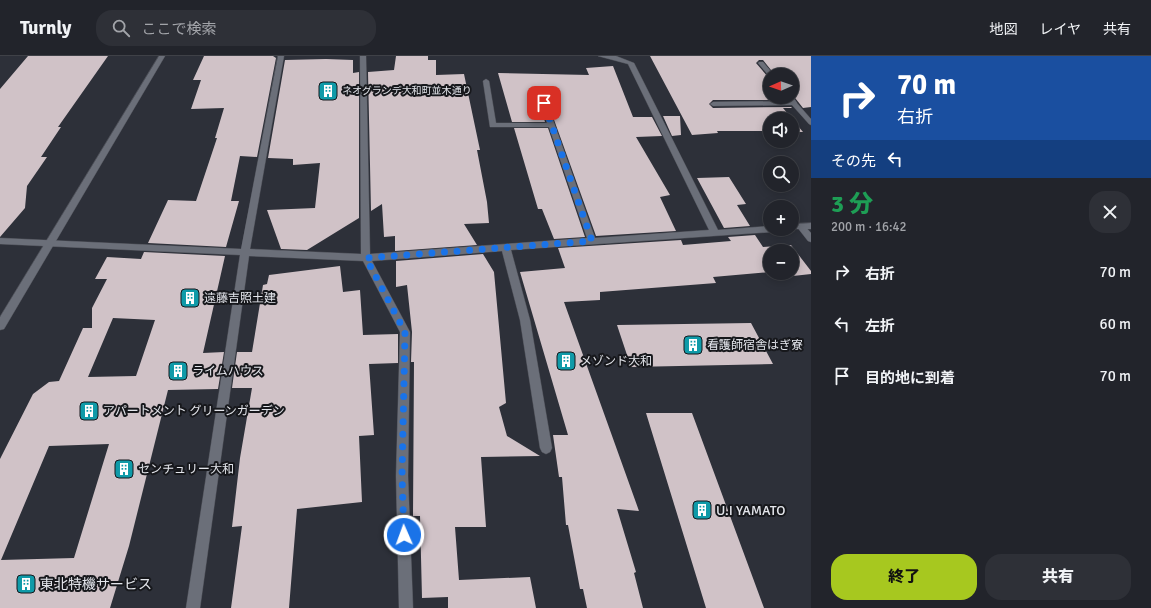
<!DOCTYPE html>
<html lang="ja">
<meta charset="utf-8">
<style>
:root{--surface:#22242b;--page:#2e3037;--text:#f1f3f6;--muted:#a2a4a9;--line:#3f4147;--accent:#a7c81f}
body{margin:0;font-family:Signika,"Noto Sans JP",sans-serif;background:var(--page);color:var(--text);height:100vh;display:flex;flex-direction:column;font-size:15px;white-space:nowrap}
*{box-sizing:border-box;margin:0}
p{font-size:13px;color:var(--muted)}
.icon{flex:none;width:22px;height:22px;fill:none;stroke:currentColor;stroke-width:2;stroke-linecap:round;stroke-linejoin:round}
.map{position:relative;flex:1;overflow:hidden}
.panel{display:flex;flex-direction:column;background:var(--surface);width:340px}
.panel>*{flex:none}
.banner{background:#1a4fa0;color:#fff;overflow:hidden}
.needle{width:26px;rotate:268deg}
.fabs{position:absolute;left:763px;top:12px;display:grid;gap:8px}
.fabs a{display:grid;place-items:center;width:36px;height:36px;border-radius:50%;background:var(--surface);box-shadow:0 2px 10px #0003,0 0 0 1px var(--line);font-size:20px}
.pin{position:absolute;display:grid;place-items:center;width:34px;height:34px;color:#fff;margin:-17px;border-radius:8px;box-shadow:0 2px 6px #0006}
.me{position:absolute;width:44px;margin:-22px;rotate:358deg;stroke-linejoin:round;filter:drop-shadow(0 0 3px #0008)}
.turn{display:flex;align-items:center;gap:14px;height:84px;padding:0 20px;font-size:18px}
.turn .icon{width:52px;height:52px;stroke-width:2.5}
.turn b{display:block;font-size:28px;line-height:34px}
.then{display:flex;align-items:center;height:38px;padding:0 20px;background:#0003;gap:8px;font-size:15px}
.round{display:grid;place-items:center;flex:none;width:42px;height:42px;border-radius:16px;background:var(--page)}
.head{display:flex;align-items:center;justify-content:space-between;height:68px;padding:0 20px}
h1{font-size:24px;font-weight:800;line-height:30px;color:#1e9e55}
.button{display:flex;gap:8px;margin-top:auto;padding:8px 20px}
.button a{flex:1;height:46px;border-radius:16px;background:var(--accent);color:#111;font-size:16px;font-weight:800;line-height:46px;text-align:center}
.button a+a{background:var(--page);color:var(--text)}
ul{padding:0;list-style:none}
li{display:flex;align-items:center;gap:12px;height:52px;padding:0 20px}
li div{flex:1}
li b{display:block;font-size:15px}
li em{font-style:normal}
header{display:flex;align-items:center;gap:24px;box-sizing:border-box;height:56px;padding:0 20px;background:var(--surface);border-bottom:1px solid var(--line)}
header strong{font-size:19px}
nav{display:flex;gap:22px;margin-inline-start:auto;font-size:14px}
.search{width:280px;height:36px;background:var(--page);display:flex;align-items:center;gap:10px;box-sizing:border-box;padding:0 14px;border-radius:16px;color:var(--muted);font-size:15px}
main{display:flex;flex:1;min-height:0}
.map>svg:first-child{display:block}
.building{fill:#d0c2c7;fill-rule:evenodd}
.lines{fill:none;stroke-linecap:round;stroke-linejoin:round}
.service-casing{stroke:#4b4d55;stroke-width:1}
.minor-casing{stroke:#4b4d55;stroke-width:1}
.tertiary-casing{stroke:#4b4d55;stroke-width:1}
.service{fill:#6b6f79;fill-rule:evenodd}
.minor{fill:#6b6f79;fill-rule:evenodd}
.tertiary{fill:#6b6f79;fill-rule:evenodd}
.route{stroke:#1a73e8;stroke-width:7;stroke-dasharray:0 12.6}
.labels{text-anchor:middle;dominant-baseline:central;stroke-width:4;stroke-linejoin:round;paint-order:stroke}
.far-poi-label{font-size:10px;fill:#e3e5eb;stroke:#17181c;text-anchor:start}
.poi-label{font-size:12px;fill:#e3e5eb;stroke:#17181c;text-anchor:start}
.near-poi-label{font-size:14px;fill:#e3e5eb;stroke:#17181c;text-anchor:start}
</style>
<header>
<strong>Turnly</strong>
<div class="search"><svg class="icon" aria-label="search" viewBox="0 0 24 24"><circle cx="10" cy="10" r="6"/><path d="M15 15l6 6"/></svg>ここで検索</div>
<nav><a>地図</a><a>レイヤ</a><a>共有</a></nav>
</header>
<main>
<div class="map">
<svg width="811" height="552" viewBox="0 0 811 552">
<rect width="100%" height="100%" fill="#2d3039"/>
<path class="building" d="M28,0H108L58,71H61L41,101H47L27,130L25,152L0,181V33Z
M204,0H273L276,2L257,101L240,100L231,145H239L226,191L148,187L168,144L196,145L217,82H215L224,52L191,53L201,24H193Z
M396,0H428V4H436V19L464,18L480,94H477L487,146L489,167L464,168L477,189L395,195V180L384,181L382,148L371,155L368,16L394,14Z
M650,0H811V51L803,52L792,38V19H775L763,4H759L756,7L768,21H770V41H786L787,44H713L709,48L713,52L791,51L792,52H783L803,76H792V63H770V75H717L718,77L692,79Z
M326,3L353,4V17L359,16V162L307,194L281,193L267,154L315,152L320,107L293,109V103L268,102L285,4Z
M613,10L633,61H652L662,80L636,81L670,139L660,141L676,175L596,180L544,36L539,33L536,36L545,66H512L498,17L589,19L586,12Z
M663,60H680L681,79L672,80Z
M514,72H548L585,181L554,183L542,153H538Z
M729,121L746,148L737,149L750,170L724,172L697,122Z
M755,179L763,191L791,189L811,215V218L784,221L781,217H792V195H770V216L713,221L716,227L600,236V244L564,246L639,455L617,453L636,516L634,517L643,552H587L583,533H580L568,469H566L562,421H559L553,379H568L520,216L565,212L558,192L681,184L683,189L731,185L728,181Z
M144,196L225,200L203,297L224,296L218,333L168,334L129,490L110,552H0V403L33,338L49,326L59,325L83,272H92V252L107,223H95L107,201L141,203ZM113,262L155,264L136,320L88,321ZM109,388L74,502L1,504L49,390Z
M483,198L494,216L506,347L499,351L507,380L540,400L481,401L486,471H455L459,524L530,521L536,552H448V541L422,542L420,460H413L414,306H411L412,276L407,229L396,231V205Z
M340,210L343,236L360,234L363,279L398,278V307L369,308L374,379L359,380L362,446L297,453L289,552H231L242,470L232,471L240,402L252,332H232L237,296H252L263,229L267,228L269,219Z
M751,267L773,308L631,311L617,269Z
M646,357H692L764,552H706Z"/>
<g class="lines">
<defs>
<path id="service" d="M759,6H763L774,19L769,20L758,7Z
M792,39L797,47L796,48H792L787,41H792Z
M801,168L804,169L811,177V186L808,185L797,171Z"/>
<path id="minor" d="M278,0H284L250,193L361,198L360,0H366L370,198L587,182L549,71H490L483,25L486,23L489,25L496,67H547L537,36L540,34L543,36L595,182L709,174L628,8L598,0H616L634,7L718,174L770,170V173H776L772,176L511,194L530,264L552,392L550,396L546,398L542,396L540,392L520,264L502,195L372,205L410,276L408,420L413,552H399L396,420L400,276L363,205L249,200L200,552H186L240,199L0,188V182L241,193Z
M794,45L796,46L811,63V69L809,68L792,49L713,50L710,48L713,46Z
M811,167V173H789H792V168Z"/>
<path id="tertiary" d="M159,0H165L4,273L0,274V261Z"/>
</defs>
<use href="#service" class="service-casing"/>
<use href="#minor" class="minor-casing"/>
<use href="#tertiary" class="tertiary-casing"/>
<use href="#service" class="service"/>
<use href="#minor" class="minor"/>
<use href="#tertiary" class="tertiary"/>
</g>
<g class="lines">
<path class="route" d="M404,479L402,420L405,276L366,202L592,185L544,47"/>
</g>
<defs>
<symbol id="building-square" viewBox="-11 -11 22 22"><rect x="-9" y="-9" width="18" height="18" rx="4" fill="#0f9aa8" stroke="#17181c"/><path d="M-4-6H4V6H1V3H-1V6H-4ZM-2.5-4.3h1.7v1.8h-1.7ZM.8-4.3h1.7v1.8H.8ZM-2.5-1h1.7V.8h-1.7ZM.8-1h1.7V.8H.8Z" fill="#fff"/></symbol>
</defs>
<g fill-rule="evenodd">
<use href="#building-square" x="317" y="24" width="22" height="22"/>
<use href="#building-square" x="179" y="231" width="22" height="22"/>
<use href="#building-square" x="682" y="278" width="22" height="22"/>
<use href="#building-square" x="555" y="294" width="22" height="22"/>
<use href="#building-square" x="167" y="304" width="22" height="22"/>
<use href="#building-square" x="78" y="344" width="22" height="22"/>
<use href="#building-square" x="113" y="402" width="22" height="22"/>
<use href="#building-square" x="691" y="443" width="22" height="22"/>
<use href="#building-square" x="15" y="517" width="22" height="22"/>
</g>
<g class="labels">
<g class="far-poi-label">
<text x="342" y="35">ネオグランデ大和町並木通り</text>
</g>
<g class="poi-label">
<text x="204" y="242">遠藤吉照土建</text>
<text x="707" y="289">看護師宿舎はぎ寮</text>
<text x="580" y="305">メゾンド大和</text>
<text x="192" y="315">ライムハウス</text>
<text x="103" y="355">アパートメント グリーンガーデン</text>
<text x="138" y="413">センチュリー大和</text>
</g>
<g class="near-poi-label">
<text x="716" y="454">U.I YAMATO</text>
<text x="40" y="528">東北特機サービス</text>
</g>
</g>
</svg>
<div class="fabs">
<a><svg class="needle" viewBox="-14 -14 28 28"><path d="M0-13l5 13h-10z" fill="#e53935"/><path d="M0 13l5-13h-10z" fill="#a2a4a9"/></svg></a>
<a><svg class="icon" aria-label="sound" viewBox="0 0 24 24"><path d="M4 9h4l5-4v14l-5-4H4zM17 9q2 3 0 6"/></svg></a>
<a><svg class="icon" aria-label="search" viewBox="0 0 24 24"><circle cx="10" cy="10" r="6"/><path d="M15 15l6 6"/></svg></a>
<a>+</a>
<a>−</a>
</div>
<div class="pin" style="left:544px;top:47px;background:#d93025"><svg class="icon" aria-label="arrive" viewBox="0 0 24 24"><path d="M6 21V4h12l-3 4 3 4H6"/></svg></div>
<svg class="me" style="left:404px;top:479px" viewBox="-20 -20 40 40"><circle r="17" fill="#1a73e8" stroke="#fff" stroke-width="3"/><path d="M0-11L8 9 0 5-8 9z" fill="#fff"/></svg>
</div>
<section class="panel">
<div class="banner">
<div class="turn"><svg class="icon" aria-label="right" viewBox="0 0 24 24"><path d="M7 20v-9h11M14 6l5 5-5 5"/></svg><div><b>70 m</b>右折</div></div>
<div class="then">その先<svg class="icon" aria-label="left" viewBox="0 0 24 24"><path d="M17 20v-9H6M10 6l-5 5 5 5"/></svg></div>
</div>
<div class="head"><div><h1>3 分</h1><p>200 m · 16:42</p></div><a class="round"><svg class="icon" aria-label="close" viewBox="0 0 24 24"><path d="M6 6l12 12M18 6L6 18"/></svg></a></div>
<ul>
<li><svg class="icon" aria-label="right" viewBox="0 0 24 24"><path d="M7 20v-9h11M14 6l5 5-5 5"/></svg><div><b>右折</b></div><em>70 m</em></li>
<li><svg class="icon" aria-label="left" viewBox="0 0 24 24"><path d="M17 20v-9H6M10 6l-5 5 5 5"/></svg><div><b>左折</b></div><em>60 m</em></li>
<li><svg class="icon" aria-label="arrive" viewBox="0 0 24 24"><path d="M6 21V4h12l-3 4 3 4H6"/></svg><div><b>目的地に到着</b></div><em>70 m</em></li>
</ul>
<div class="button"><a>終了</a><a>共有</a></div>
</section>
</main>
